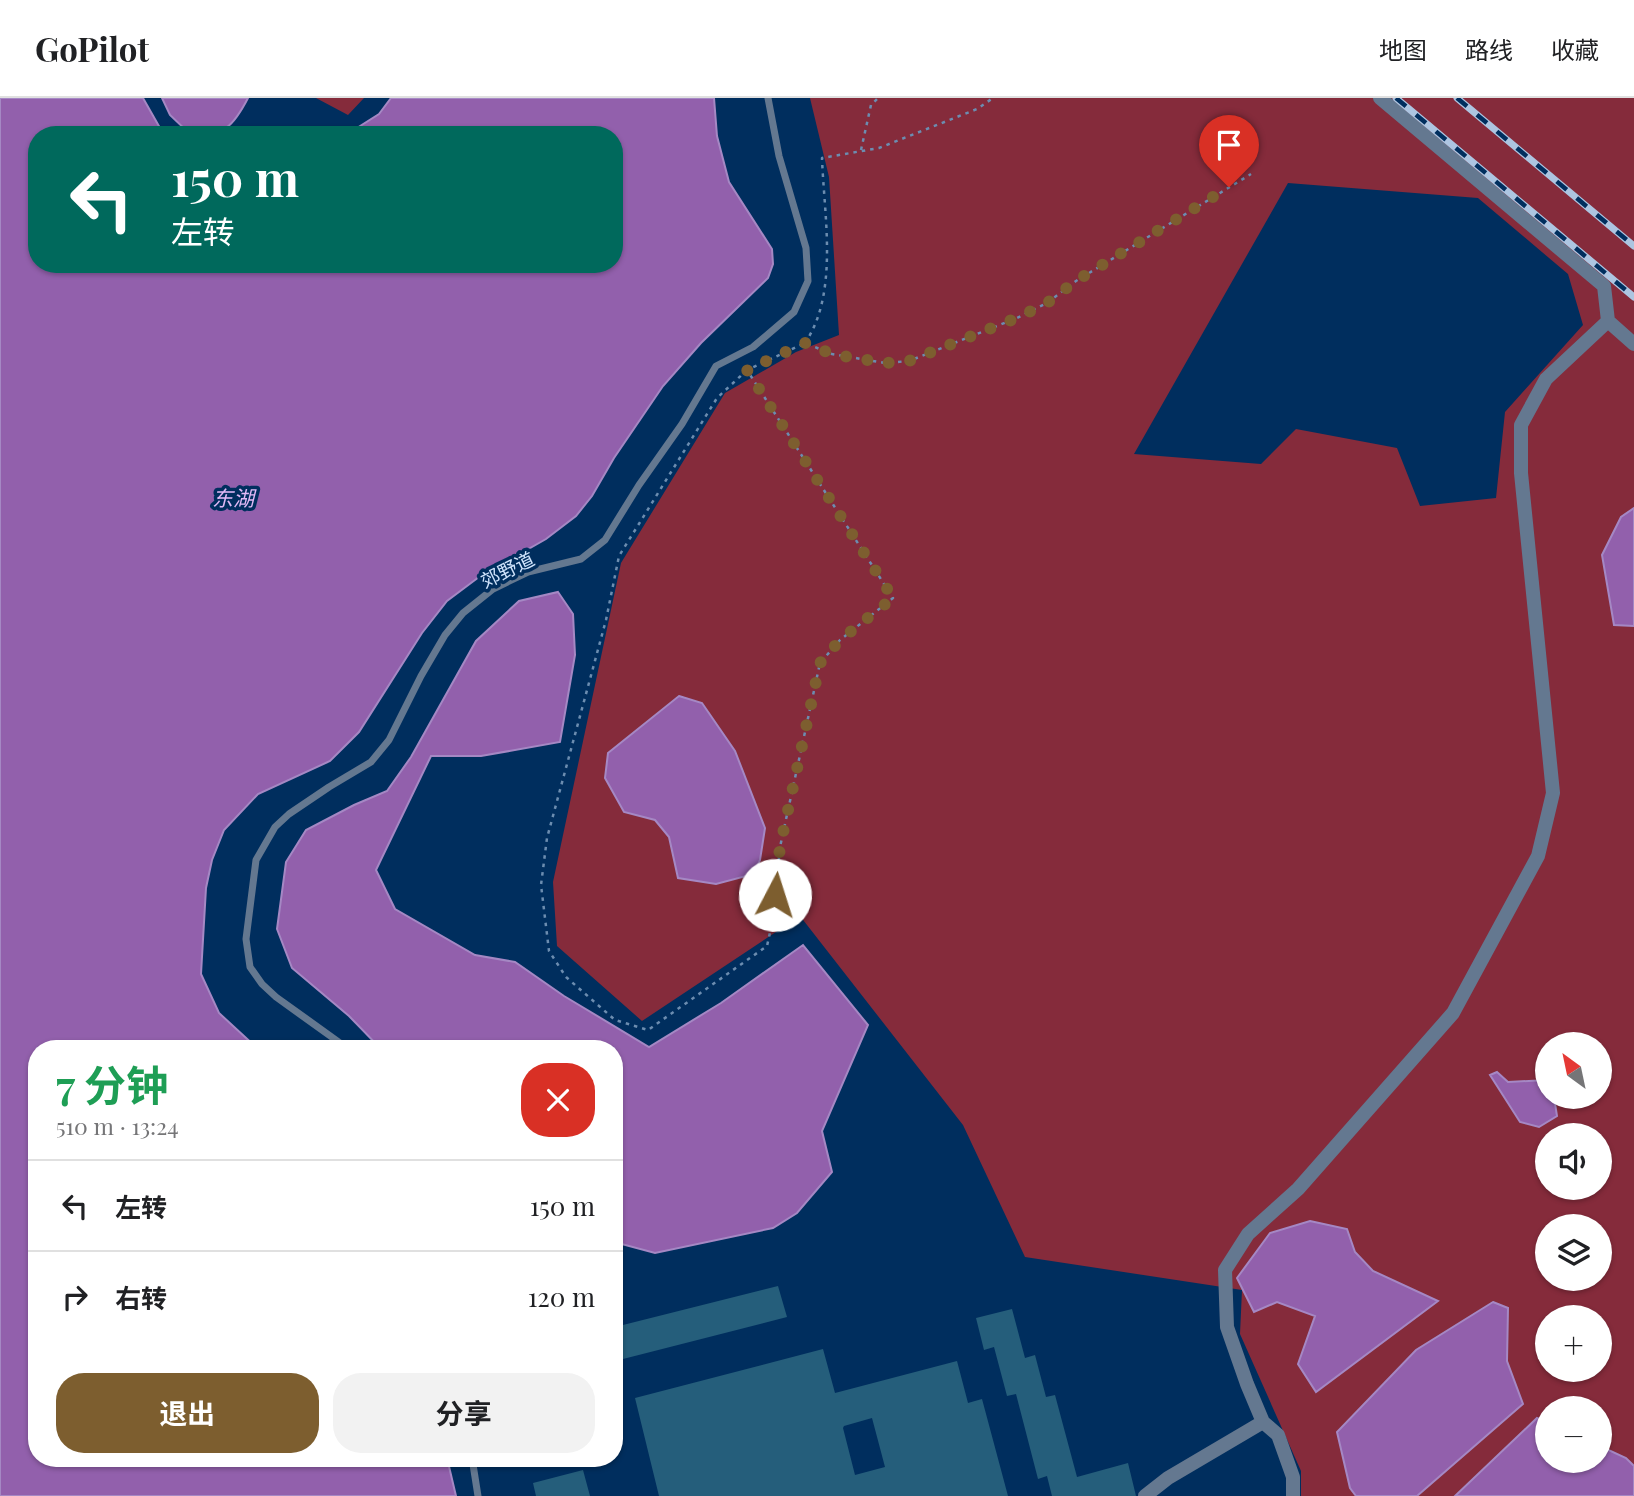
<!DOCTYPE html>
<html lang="zh">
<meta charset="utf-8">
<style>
:root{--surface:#fff;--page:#f2f2f2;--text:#202124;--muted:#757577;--line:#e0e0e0;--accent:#7d5e2f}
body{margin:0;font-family:"Playfair Display","Noto Sans SC",serif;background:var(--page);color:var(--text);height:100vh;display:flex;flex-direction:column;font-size:26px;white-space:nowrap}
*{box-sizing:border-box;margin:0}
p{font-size:23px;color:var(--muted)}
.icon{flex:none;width:38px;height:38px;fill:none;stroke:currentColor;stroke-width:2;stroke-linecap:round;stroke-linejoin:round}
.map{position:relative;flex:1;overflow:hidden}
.drawer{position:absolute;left:28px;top:942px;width:595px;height:427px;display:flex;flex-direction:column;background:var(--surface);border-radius:28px;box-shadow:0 2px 5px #0004}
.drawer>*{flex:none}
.hud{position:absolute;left:28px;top:28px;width:595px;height:147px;border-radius:28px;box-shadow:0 2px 5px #0004;background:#00695c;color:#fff;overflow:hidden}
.needle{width:46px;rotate:327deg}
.controls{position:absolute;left:1535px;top:934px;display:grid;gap:14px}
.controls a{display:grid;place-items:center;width:77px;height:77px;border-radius:50%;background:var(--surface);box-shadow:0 2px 5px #0004;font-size:35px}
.pin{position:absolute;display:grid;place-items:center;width:60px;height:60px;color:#fff;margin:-72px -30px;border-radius:50% 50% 50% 0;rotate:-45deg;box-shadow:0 0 7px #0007}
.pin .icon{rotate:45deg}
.me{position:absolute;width:77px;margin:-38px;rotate:5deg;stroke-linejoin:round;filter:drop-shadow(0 0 5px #0008)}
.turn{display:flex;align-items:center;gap:24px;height:147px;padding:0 28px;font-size:32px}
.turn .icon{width:91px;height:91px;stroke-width:2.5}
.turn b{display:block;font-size:49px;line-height:60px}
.round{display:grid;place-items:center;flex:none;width:74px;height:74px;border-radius:28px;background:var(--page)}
.summary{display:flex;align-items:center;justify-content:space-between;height:119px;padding:0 28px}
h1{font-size:42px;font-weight:700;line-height:52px;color:#1e9e55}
.primary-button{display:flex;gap:14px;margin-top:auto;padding:14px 28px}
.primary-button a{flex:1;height:80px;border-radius:28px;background:var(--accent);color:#fff;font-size:28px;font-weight:700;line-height:80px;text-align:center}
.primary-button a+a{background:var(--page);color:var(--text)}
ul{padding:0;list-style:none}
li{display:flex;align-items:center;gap:21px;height:91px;padding:0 28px;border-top:2px solid var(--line)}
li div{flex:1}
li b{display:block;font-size:26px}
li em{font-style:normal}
header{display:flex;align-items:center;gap:42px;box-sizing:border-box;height:98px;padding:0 35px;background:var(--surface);border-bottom:2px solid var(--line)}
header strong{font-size:33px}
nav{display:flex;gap:38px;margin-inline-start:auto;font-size:24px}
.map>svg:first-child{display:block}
.green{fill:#852b3b;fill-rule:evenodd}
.water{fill:#9260ac;stroke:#a588c4;stroke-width:2}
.building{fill:#255e7b;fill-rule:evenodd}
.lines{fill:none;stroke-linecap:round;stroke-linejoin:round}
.path{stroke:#6c8db0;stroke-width:2.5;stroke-dasharray:3.5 5;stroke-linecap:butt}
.service{stroke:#647890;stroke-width:7}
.minor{stroke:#647890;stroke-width:14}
.rail-casing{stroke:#adc5e1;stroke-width:7}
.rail{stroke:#002e5e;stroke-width:4.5;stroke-dasharray:13;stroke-linecap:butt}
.route{stroke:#7d5e2f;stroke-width:12;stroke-dasharray:0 21.6}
.labels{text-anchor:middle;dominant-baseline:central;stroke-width:7;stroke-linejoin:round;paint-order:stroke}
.street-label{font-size:19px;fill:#d0e4fc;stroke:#002e5e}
.water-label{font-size:21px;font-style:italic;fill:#e1b9f6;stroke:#002e5e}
</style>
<header>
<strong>GoPilot</strong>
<nav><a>地图</a><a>路线</a><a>收藏</a></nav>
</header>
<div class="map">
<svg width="1634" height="1398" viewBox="0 0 1634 1398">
<rect width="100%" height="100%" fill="#002e5e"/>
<path class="green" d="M316,0H364L348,17Z
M810,0H1634V410L1621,419L1614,527L1634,528V1368L1626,1360L1600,1348V1311H1547V1324L1537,1320L1455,1398H1417L1522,1306L1507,1263L1508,1210L1350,1390L1356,1398H1301V1373L1240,1236L1242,1192L1025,1159L963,1027L800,818L642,923L557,848L553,784L621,465L725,295L796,254L839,237L829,79ZM1288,85L1478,100L1568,176L1583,227L1505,314L1496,400L1420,408L1397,350L1296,331L1261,366L1134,356ZM1547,947H1600V999H1547ZM1547,1038H1600V1090H1547ZM1547,1129H1600V1181H1547ZM1346,1131L1355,1154L1373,1173L1438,1203L1298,1266L1315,1218L1277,1204ZM1547,1220H1600V1272H1547Z"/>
<path class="water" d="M0,0H143L164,37H37V166H614V37H346L379,16L391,0H714L717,38L729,84L772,151L773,166L768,180L701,245L663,288L614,360L592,398L576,418L546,441L479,479L447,503L422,535L359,634L330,663L258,696L224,732L212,762L206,790L201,876L219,915L257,950H37V1360H447L456,1398H0Z
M162,0H248C233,29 225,37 191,37L170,17Z
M1634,410V528L1614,527L1602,457L1621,419Z
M558,494L573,516L575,557L560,644L481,658H431L376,772L395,811L475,857L515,864L564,898L649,949L721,905L803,847L868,927L822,1033L832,1074L797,1115L773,1130L655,1155L614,1144V950H380L349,918L292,870L277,831L286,764L306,732L354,707L387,693L411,659L476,543L519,503Z
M679,598L702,605L735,653L765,730L760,762L754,776L716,786L678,780L669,739L655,722L624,714L605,680L608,655Z
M1497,974L1508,984L1547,982V999H1554L1557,1018L1539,1029L1520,1024L1490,977Z
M1310,1123L1347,1131L1355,1154L1373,1173L1438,1203L1316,1294L1298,1266L1315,1218L1277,1204L1254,1214L1237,1180L1270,1135Z
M1493,1204L1508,1210L1507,1263L1523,1306L1417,1398H1356L1350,1390L1337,1334L1416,1252Z
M1537,1320L1547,1324V1363H1600V1348L1626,1360L1634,1368V1398H1455Z"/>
<path class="building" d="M778,1188L787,1219L623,1261L615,1229Z
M1012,1211L1025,1260L1035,1257L1046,1299L1055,1297L1077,1379L1128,1365L1136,1398H1052L1047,1378L1038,1381L1016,1296L1007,1298L994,1249L984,1252L976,1220Z
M823,1251L835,1295L957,1263L968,1305L982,1301L1008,1398H659L635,1300ZM872,1320L885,1369L855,1377L843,1330L844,1328Z
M583,1372L590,1398H536L533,1385Z"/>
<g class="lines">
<path class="path" d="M861,52L871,7L878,0
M805,245C839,195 824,118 822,60L879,50L977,11L993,0
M747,272L717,300L619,458L606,522L547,740L541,787L549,853L566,879L615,922L648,932L767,848L773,821L780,749L820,565L840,542L893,500L747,272L805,245L832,256L885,265L909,263L1017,220L1047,205L1076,183L1251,76"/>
<path class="service" d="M347,950L276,899L262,886L250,869L246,841L256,762L275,729L289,716L329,689L371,664L389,642L421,578L445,537L463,515L493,491L528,474L581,461L605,442L639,387L682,326L716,268L753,249L794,214L808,183L806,150L779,58L768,0
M472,1360L478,1398"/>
<path class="minor" d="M1380,0L1604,188L1608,223
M1263,1324L1278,1337L1293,1379V1398
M1145,1398L1168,1380L1263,1324L1247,1286L1227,1229L1225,1172L1248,1136L1298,1091L1453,915L1538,758L1553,695L1521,375V327L1546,281L1608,223L1634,246"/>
<defs>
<path id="rail" d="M1396,0L1634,199
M1457,0L1634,148"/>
</defs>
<use href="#rail" class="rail-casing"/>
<use href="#rail" class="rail"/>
</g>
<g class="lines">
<path class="route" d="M775,797L780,749L820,565L840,542L893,500L747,272L805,245L832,256L885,265L909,263L1017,220L1047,205L1076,183L1229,89"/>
</g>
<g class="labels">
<g class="street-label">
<text transform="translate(507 471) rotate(-26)">郊野道</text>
</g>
<g class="water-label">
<text x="233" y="399">东湖</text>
</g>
</g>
</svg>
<div class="controls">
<a><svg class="needle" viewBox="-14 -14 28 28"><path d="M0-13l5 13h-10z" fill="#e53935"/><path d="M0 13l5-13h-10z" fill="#757577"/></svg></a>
<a><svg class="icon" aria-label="sound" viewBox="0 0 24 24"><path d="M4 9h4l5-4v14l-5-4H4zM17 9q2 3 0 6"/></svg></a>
<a><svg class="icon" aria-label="layers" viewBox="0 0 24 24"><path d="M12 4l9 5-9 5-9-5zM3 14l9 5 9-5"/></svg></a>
<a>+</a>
<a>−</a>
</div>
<div class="pin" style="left:1229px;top:89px;background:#d93025"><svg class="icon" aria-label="arrive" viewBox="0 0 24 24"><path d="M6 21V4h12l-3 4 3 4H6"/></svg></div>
<svg class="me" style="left:775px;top:797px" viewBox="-20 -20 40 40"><circle r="19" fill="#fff"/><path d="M0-13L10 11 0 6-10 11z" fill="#7d5e2f"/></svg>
<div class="hud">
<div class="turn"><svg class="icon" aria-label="left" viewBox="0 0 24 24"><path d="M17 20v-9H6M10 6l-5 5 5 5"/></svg><div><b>150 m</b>左转</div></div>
</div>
<section class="drawer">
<div class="summary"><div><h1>7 分钟</h1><p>510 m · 13:24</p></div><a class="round" style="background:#d93025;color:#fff"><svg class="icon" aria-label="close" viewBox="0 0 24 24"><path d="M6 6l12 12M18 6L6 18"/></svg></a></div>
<ul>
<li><svg class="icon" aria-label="left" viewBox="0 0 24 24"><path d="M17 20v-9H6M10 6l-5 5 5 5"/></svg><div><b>左转</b></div><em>150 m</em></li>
<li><svg class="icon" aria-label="right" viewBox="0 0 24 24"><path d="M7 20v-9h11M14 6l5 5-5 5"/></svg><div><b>右转</b></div><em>120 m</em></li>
</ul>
<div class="primary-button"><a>退出</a><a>分享</a></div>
</section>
</div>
